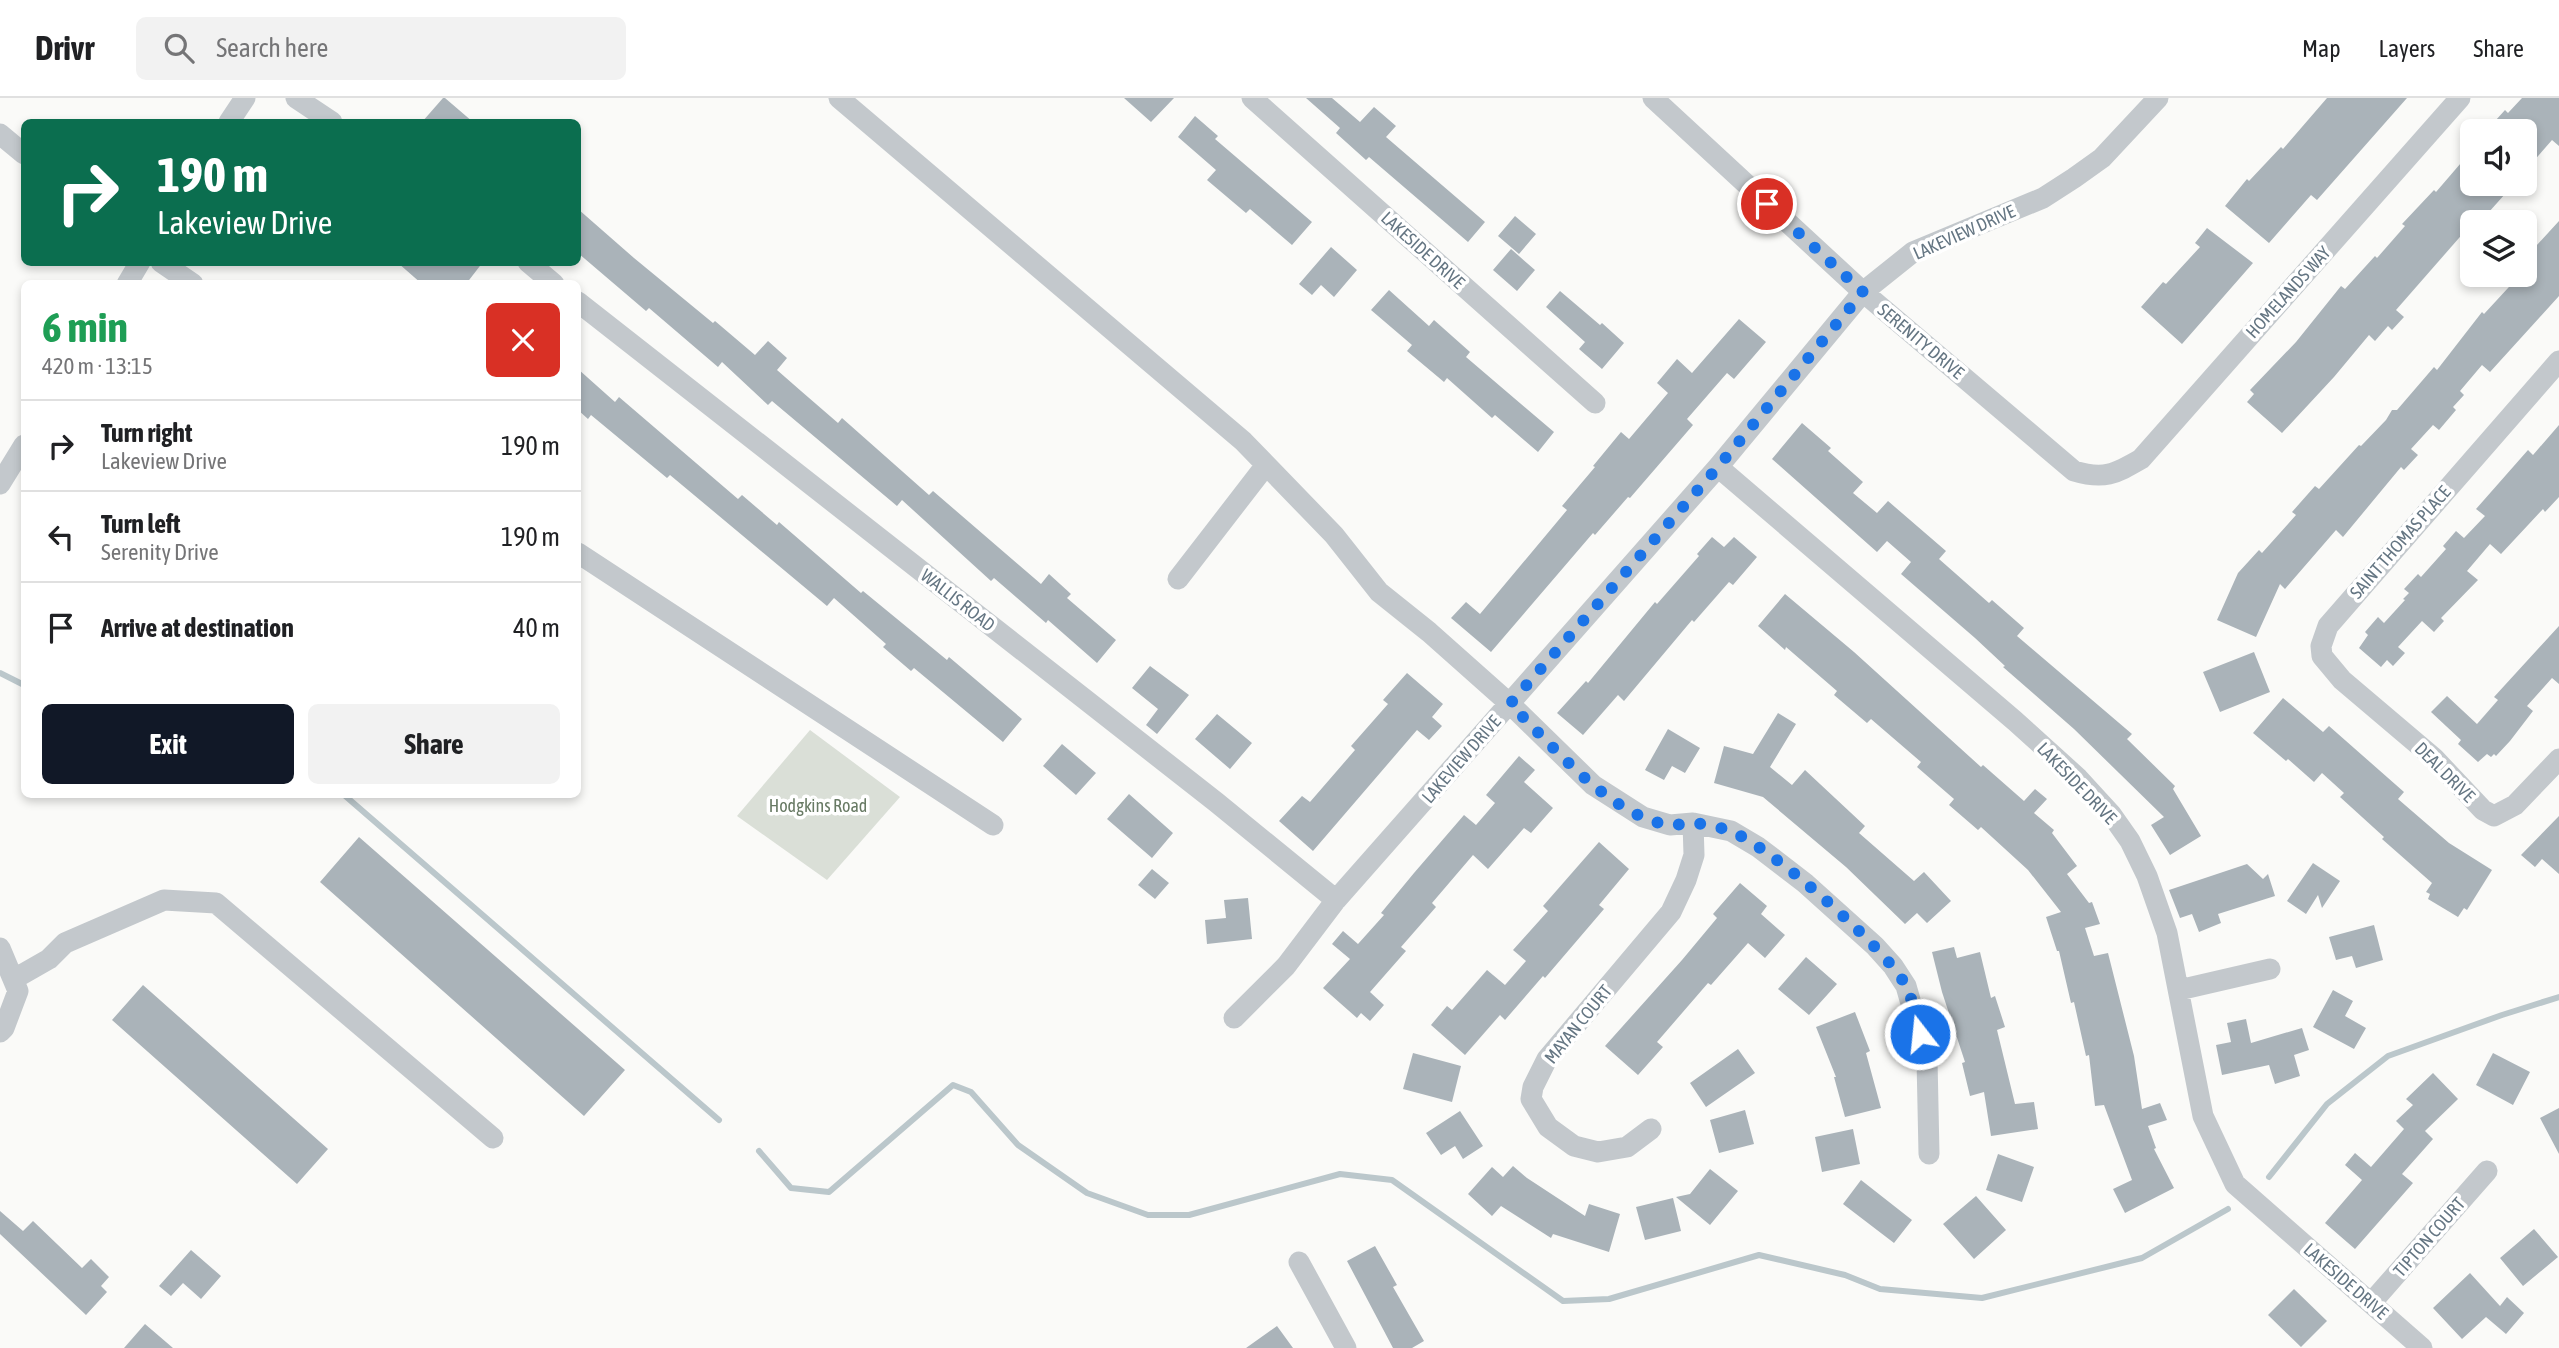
<!DOCTYPE html>
<meta charset="utf-8">
<style>
:root{--surface:#fff;--page:#f2f2f2;--text:#202124;--muted:#757577;--line:#e0e0e0;--accent:#111827}
body{margin:0;font-family:"Asap Condensed",sans-serif;background:var(--page);color:var(--text);height:100vh;display:flex;flex-direction:column;font-size:26px;white-space:nowrap}
*{box-sizing:border-box;margin:0}
p{font-size:23px;color:var(--muted)}
.icon{flex:none;width:38px;height:38px;fill:none;stroke:currentColor;stroke-width:2;stroke-linecap:round;stroke-linejoin:round}
.map{position:relative;flex:1;overflow:hidden}
.side{position:absolute;left:21px;top:182px;width:560px;height:518px;display:flex;flex-direction:column;background:var(--surface);border-radius:10px;box-shadow:0 4px 10px #0003}
.side>*{flex:none}
.top-card{position:absolute;left:21px;top:21px;width:560px;height:147px;border-radius:10px;box-shadow:0 4px 10px #0003;background:#0b6e4f;color:#fff;overflow:hidden}
.controls{position:absolute;left:2460px;top:21px;display:grid;gap:14px}
.controls a{display:grid;place-items:center;width:77px;height:77px;border-radius:10px;background:var(--surface);box-shadow:0 4px 10px #0003;font-size:35px}
.pin{position:absolute;display:grid;place-items:center;width:60px;height:60px;color:#fff;margin:-30px;border:4px solid #fff;border-radius:50%;box-shadow:0 2px 7px #0007}
.me{position:absolute;width:77px;margin:-38px;rotate:344deg;stroke-linejoin:round;filter:drop-shadow(0 0 5px #0008)}
.turn{display:flex;align-items:center;gap:24px;height:147px;padding:0 21px;font-size:32px}
.turn .icon{width:91px;height:91px;stroke-width:2.5}
.turn b{display:block;font-size:49px;line-height:60px}
.round{display:grid;place-items:center;flex:none;width:74px;height:74px;border-radius:10px;background:var(--page)}
.overview{display:flex;align-items:center;justify-content:space-between;height:119px;padding:0 21px}
h1{font-size:42px;font-weight:700;line-height:52px;color:#1e9e55}
.action{display:flex;gap:14px;margin-top:auto;padding:14px 21px}
.action a{flex:1;height:80px;border-radius:10px;background:var(--accent);color:#fff;font-size:28px;font-weight:700;line-height:80px;text-align:center}
.action a+a{background:var(--page);color:var(--text)}
ul{padding:0;list-style:none}
li{display:flex;align-items:center;gap:21px;height:91px;padding:0 21px;border-top:2px solid var(--line)}
li div{flex:1}
li b{display:block;font-size:26px}
li em{font-style:normal}
header{display:flex;align-items:center;gap:42px;box-sizing:border-box;height:98px;padding:0 35px;background:var(--surface);border-bottom:2px solid var(--line)}
header strong{font-size:33px}
nav{display:flex;gap:38px;margin-inline-start:auto;font-size:24px}
.search{width:490px;height:63px;background:var(--page);display:flex;align-items:center;gap:18px;box-sizing:border-box;padding:0 24px;border-radius:10px;color:var(--muted);font-size:26px}
.map>svg:first-child{display:block}
.green{fill:#dadfd7}
.lines{fill:none;stroke-linecap:round;stroke-linejoin:round}
.stream{stroke:#bbc7cb;stroke-width:6}
.building{fill:#aab3b9}
.minor{stroke:#c3c8cc;stroke-width:21}
.route{stroke:#1a73e8;stroke-width:12;stroke-dasharray:0 21.6}
.labels{text-anchor:middle;dominant-baseline:central;stroke-width:7;stroke-linejoin:round;paint-order:stroke}
.street-label{font-size:18px;fill:#657683;stroke:#fff}
.park-label{font-size:18px;fill:#687a64;stroke:#fff}
</style>
<header>
<strong>Drivr</strong>
<div class="search"><svg class="icon" aria-label="search" viewBox="0 0 24 24"><circle cx="10" cy="10" r="6"/><path d="M15 15l6 6"/></svg>Search here</div>
<nav><a>Map</a><a>Layers</a><a>Share</a></nav>
</header>
<div class="map">
<svg width="2559" height="1250" viewBox="0 0 2559 1250">
<rect width="100%" height="100%" fill="#fafaf8"/>
<path class="green" d="M810,632L900,699L827,782L737,718Z"/>
<g class="lines">
<path class="stream" d="M0,575L24,587
M343,696L719,1022
M759,1053L791,1090L829,1094L953,987L971,994L1018,1047L1087,1095L1148,1117H1189L1340,1076L1392,1082L1563,1203L1609,1201L1759,1157L1845,1177L1880,1191L1982,1200L2142,1160L2228,1111
M2269,1079L2327,1006L2388,958L2502,917L2559,899"/>
</g>
<path class="building" d="M443,0H445L473,24H422Z
M1124,0H1174L1151,24Z
M1306,0H1332L1360,24L1374,9L1396,28L1386,39L1485,124L1468,144L1369,59L1366,62L1336,35L1340,30Z
M2327,0H2407L2317,102L2311,97L2269,145L2225,108L2247,81L2249,83L2281,49L2283,51Z
M2522,0H2559V48L2552,42L2525,73V33H2486L2505,12L2508,15Z
M1195,18L1218,38L1215,41L1312,124L1292,147L1250,111L1246,115L1207,82L1216,72L1178,39Z
M2473,51V86H2514L2480,124H2473L2396,212L2404,219L2392,232L2388,228L2375,243L2369,237L2334,279L2282,335L2247,304L2254,296L2250,292L2296,244L2341,188L2345,191L2375,158L2377,160L2405,128L2402,126L2434,92L2436,94Z
M578,111L634,160L713,225L715,223L755,257L768,243L787,260L777,272L801,293L838,325L842,320L929,397L933,393L1041,486L1049,476L1071,496L1067,500L1116,542L1097,565L1048,522L1046,525L994,480L991,483L902,402L897,408L772,303L768,307L722,264L718,269L649,210L646,213L578,155Z
M1515,118L1536,136L1519,156L1498,138Z
M2559,123V198L2490,274L2482,267L2460,293L2464,297L2453,309L2456,312L2439,332L2433,327L2411,351L2418,357L2404,372L2401,369L2343,439L2336,432L2285,491L2280,486L2256,539L2217,522L2238,475L2259,452L2262,455L2296,417L2292,414L2315,388L2319,391L2359,347L2361,348L2386,322L2392,312H2397L2434,269L2437,272L2482,214L2484,216L2520,177H2525V160Z
M2207,130L2253,165L2182,246L2141,209L2163,184L2166,186L2200,149L2195,145Z
M1331,149L1357,172L1334,199L1321,187L1312,197L1299,186Z
M1511,151L1535,172L1517,193L1493,172Z
M463,164H483L466,186H422L398,165Z
M1389,192L1429,228L1434,222L1470,254L1466,259L1554,334L1538,354L1495,317L1492,320L1447,280L1444,284L1407,253L1412,247L1371,212Z
M1560,193L1600,227L1602,225L1624,245L1602,271L1579,251L1585,244L1546,209Z
M1739,221L1766,244L1734,281L1727,275L1687,321L1693,327L1630,400L1628,399L1595,437L1593,435L1491,554L1451,520L1466,504L1480,516L1567,412L1562,408L1595,369L1593,368L1621,334L1629,341L1668,295L1657,285L1677,261L1692,275Z
M578,271L615,304L619,299L738,401L742,397L777,427L779,424L861,495L863,493L947,562L949,559L1022,621L1003,644L914,570L911,573L883,549L886,546L834,500L827,508L670,377L667,380L591,317L588,321L578,312Z
M1802,325L1831,350L1828,353L1863,384L1853,395L1877,415L1888,403L1946,453L1939,461L1989,505L1992,502L2024,530L2017,538L2132,636L2127,641L2175,688L2173,691L2201,738L2170,757L2151,727L2164,719L2074,631L2003,569L2005,568L1975,540L1901,476L1911,464L1887,443L1877,454L1772,361Z
M2559,327V399L2545,414L2543,411L2501,456L2490,446L2467,473L2478,482L2441,520L2444,523L2434,534L2422,523L2398,549L2405,555L2393,568L2387,562L2381,569L2359,550L2368,537L2365,534L2378,519L2384,525L2405,502L2403,501L2409,495L2404,491L2418,476L2421,479L2446,451L2443,448L2456,433L2464,440L2485,418L2476,411L2528,352L2533,357Z
M1712,439L1724,449L1734,439L1757,459L1733,487L1729,484L1694,524L1692,522L1624,603L1618,597L1583,637L1557,615L1586,583L1588,585L1655,504L1657,506L1699,458L1697,456Z
M1785,496L1854,554L1981,669L1983,667L2024,703L2035,691L2047,701L2034,715L2054,732L2052,735L2077,768L2067,776L2089,805L2092,804L2100,826L2085,830L2094,858L2108,855L2134,958L2142,1011L2160,1005L2167,1022L2148,1028L2156,1050L2154,1051L2174,1090L2125,1115L2113,1091L2132,1082L2104,1007L2095,1008L2089,957L2086,958L2074,904L2071,905L2059,853H2057L2046,819L2061,814L2028,772L1981,729L1978,732L1949,707L1954,701L1917,669L1921,664L1871,621L1867,625L1834,597L1837,593L1786,549L1785,552L1758,528Z
M2559,528V586L2552,580L2527,608L2533,613L2510,643L2496,658L2494,656L2491,659L2487,656L2478,664L2458,646L2461,642L2431,614L2447,598L2477,626L2498,602L2494,599Z
M2254,554L2270,594L2220,614L2203,574Z
M1150,568L1189,597L1157,636L1146,627L1158,611L1132,590Z
M1407,575L1443,606L1432,619L1442,628L1429,642L1417,632L1313,753L1279,723L1302,698L1310,704L1355,652L1351,648L1388,606L1383,602Z
M2283,600L2323,634L2329,628L2404,694L2398,701L2449,745L2492,772L2467,812L2464,810L2458,819L2428,801L2430,796L2426,794L2432,785L2382,741L2384,739L2340,699L2344,695L2322,675L2314,684L2288,661L2286,663L2253,635Z
M1778,615L1796,626L1770,669L1792,687L1805,672L1865,728L1859,735L1914,783L1924,774L1951,803L1927,825L1917,815L1905,826L1846,769L1763,699L1714,685L1724,648L1753,656Z
M1217,616L1252,645L1230,671L1195,641Z
M1668,631L1700,650L1685,675L1672,668L1664,682L1645,672Z
M1062,646L1096,675L1076,697L1043,668Z
M1519,658L1535,672L1524,684L1553,710L1531,735L1524,730L1488,771L1473,757L1432,805L1436,809L1401,849L1406,853L1370,894L1384,907L1370,923L1361,915L1357,920L1323,890L1350,861L1332,846L1343,833L1358,846L1384,817L1381,815L1414,775L1464,717L1476,727L1495,705L1486,697Z
M1129,696L1173,735L1152,760L1107,721Z
M2559,718V776L2542,761L2535,769L2521,757Z
M359,739L625,972L584,1018L320,784Z
M1599,744L1629,771L1599,807L1604,811L1545,880L1543,878L1505,922L1500,917L1465,957L1431,927L1447,908L1452,912L1487,872L1505,887L1526,863L1513,852L1548,813L1543,808Z
M2313,765L2340,783L2322,810L2318,797L2306,816L2287,803Z
M2247,766L2263,781L2268,776L2275,798L2218,816L2221,825L2199,834L2192,816L2180,820L2169,792Z
M1152,771L1169,785L1155,801L1138,787Z
M1740,785L1767,808L1761,816L1785,837L1765,860L1748,845L1711,887L1708,885L1657,944L1663,949L1638,977L1605,948L1682,862L1717,820L1713,816Z
M1248,800L1252,841L1207,846L1205,822L1226,820L1224,802Z
M2374,827L2383,862L2356,870L2352,858L2336,862L2329,839Z
M1954,849L1957,860L1980,854L1991,900L1995,898L2005,929L1997,932L2015,1006L2034,1004L2038,1031L1991,1038L1984,994L1970,998L1962,965L1965,964L1942,894L1932,854Z
M1806,859L1837,886L1809,917L1778,891Z
M143,887L328,1051L297,1086L112,922Z
M2333,892L2353,903L2345,918L2366,930L2354,951L2313,929Z
M1855,914L1870,953L1866,955L1881,1010L1845,1019L1834,979H1836L1816,929Z
M2246,921L2251,945L2302,930L2309,952L2294,957L2300,978L2275,986L2269,967L2222,977L2216,947L2231,944L2227,925Z
M1738,951L1755,975L1706,1009L1690,985Z
M1413,955L1461,968L1452,1004L1403,991Z
M2493,955L2530,974L2513,1007L2476,987Z
M2433,975L2458,1001L2425,1033L2433,1041L2402,1076L2413,1085L2355,1151L2325,1125L2362,1082L2345,1067L2355,1055L2371,1069L2404,1031L2396,1023L2413,1007L2406,1001Z
M2559,1010V1056L2540,1020Z
M1745,1012L1754,1046L1719,1055L1710,1022Z
M1460,1013L1483,1048L1463,1061L1455,1048L1441,1057L1426,1035Z
M1853,1031L1860,1066L1822,1074L1815,1039Z
M1998,1056L2034,1069L2022,1104L1986,1092Z
M1513,1068L1527,1080L1585,1118L1589,1106L1620,1116L1609,1154L1553,1136L1551,1140L1501,1108L1492,1118L1468,1096L1492,1069L1503,1079Z
M1710,1071L1738,1093L1710,1127L1676,1099L1690,1096Z
M1861,1082L1912,1122L1894,1145L1843,1106Z
M1976,1098L2006,1132L1974,1161L1943,1126Z
M1673,1100L1681,1133L1645,1142L1636,1109Z
M0,1113L23,1133L33,1123L82,1170L91,1161L109,1179L101,1188L107,1194L86,1217L0,1136Z
M2534,1131L2558,1159L2523,1188L2500,1160Z
M1375,1148L1397,1187L1393,1189L1424,1243L1412,1250H1393L1347,1163Z
M191,1152L221,1178L201,1201L183,1185L171,1198L159,1188Z
M2470,1175L2500,1208L2507,1199L2524,1215L2506,1236L2486,1219L2462,1241L2433,1210Z
M2294,1191L2327,1223L2301,1249L2268,1217Z
M145,1226L173,1250H124Z
M1277,1228L1293,1250H1246Z"/>
<g class="lines">
<path class="minor" d="M296,0L332,24
M839,0L1243,343L1334,437L1379,494L1429,534L1510,606L1593,687L1643,719L1670,727L1693,725L1731,733L1758,749L1805,785L1875,848L1893,868L1906,888L1927,961L1929,1056
M1252,0L1595,305
M1653,0L1863,194L2074,373C2104,382 2115,376 2141,361L2460,0
M229,24L245,0
M0,36L24,56
M161,164L193,186
M528,164L554,186
M127,186L140,164
M578,204L1216,704L1336,802
M2559,263L2328,528L2321,548L2322,558L2342,582L2434,660L2483,712L2494,718L2515,707L2559,661
M1718,369L2015,623L2078,680L2111,716L2130,743L2147,778L2167,835L2203,1018L2235,1086L2422,1250
M0,386L24,347
M578,455L993,727
M1178,481L1266,367
M0,850L18,893L4,930L0,934
M14,881L49,861L65,845L164,802L216,805L493,1040
M2179,892L2270,871
M1234,920L1286,868L1336,802L1718,369L1863,194L1913,154L2043,100L2074,80L2102,60L2158,0
M1651,1031L1627,1049L1598,1054L1574,1048L1548,1029L1531,1001L1533,989L1547,961L1671,814L1686,782L1694,757L1693,725
M1299,1164L1346,1250
M2372,1204L2487,1073"/>
</g>
<g class="lines">
<path class="route" d="M1767,106L1863,194L1718,369L1510,606C1548,643 1593,697 1642,719C1650,723 1664,727 1673,727C1680,727 1687,724 1694,725C1705,726 1720,729 1730,733C1769,747 1884,849 1905,886C1913,900 1915,920 1920,936"/>
</g>
<g class="labels">
<g class="street-label">
<text transform="translate(1964 134) rotate(-24)">LAKEVIEW DRIVE</text>
<text transform="translate(1423 152) rotate(42)">LAKESIDE DRIVE</text>
<text transform="translate(2288 194) rotate(-48)">HOMELANDS WAY</text>
<text transform="translate(1921 243) rotate(40)">SERENITY DRIVE</text>
<text transform="translate(2400 444) rotate(-49)">SAINT THOMAS PLACE</text>
<text transform="translate(958 502) rotate(38)">WALLIS ROAD</text>
<text transform="translate(1461 661) rotate(-49)">LAKEVIEW DRIVE</text>
<text transform="translate(2445 674) rotate(45)">DEAL DRIVE</text>
<text transform="translate(2077 685) rotate(46)">LAKESIDE DRIVE</text>
<text transform="translate(1578 926) rotate(-51)">MAYAN COURT</text>
<text transform="translate(2429 1139) rotate(-49)">TIPTON COURT</text>
<text transform="translate(2346 1183) rotate(41)">LAKESIDE DRIVE</text>
</g>
<g class="park-label">
<text x="818" y="707">Hodgkins Road</text>
</g>
</g>
</svg>
<div class="controls">
<a><svg class="icon" aria-label="sound" viewBox="0 0 24 24"><path d="M4 9h4l5-4v14l-5-4H4zM17 9q2 3 0 6"/></svg></a>
<a><svg class="icon" aria-label="layers" viewBox="0 0 24 24"><path d="M12 4l9 5-9 5-9-5zM3 14l9 5 9-5"/></svg></a>
</div>
<div class="pin" style="left:1767px;top:106px;background:#d93025"><svg class="icon" aria-label="arrive" viewBox="0 0 24 24"><path d="M6 21V4h12l-3 4 3 4H6"/></svg></div>
<svg class="me" style="left:1920px;top:936px" viewBox="-20 -20 40 40"><circle r="17" fill="#1a73e8" stroke="#fff" stroke-width="3"/><path d="M0-11L8 9 0 5-8 9z" fill="#fff"/></svg>
<div class="top-card">
<div class="turn"><svg class="icon" aria-label="right" viewBox="0 0 24 24"><path d="M7 20v-9h11M14 6l5 5-5 5"/></svg><div><b>190 m</b>Lakeview Drive</div></div>
</div>
<section class="side">
<div class="overview"><div><h1>6 min</h1><p>420 m · 13:15</p></div><a class="round" style="background:#d93025;color:#fff"><svg class="icon" aria-label="close" viewBox="0 0 24 24"><path d="M6 6l12 12M18 6L6 18"/></svg></a></div>
<ul>
<li><svg class="icon" aria-label="right" viewBox="0 0 24 24"><path d="M7 20v-9h11M14 6l5 5-5 5"/></svg><div><b>Turn right</b><p>Lakeview Drive</p></div><em>190 m</em></li>
<li><svg class="icon" aria-label="left" viewBox="0 0 24 24"><path d="M17 20v-9H6M10 6l-5 5 5 5"/></svg><div><b>Turn left</b><p>Serenity Drive</p></div><em>190 m</em></li>
<li><svg class="icon" aria-label="arrive" viewBox="0 0 24 24"><path d="M6 21V4h12l-3 4 3 4H6"/></svg><div><b>Arrive at destination</b></div><em>40 m</em></li>
</ul>
<div class="action"><a>Exit</a><a>Share</a></div>
</section>
</div>
